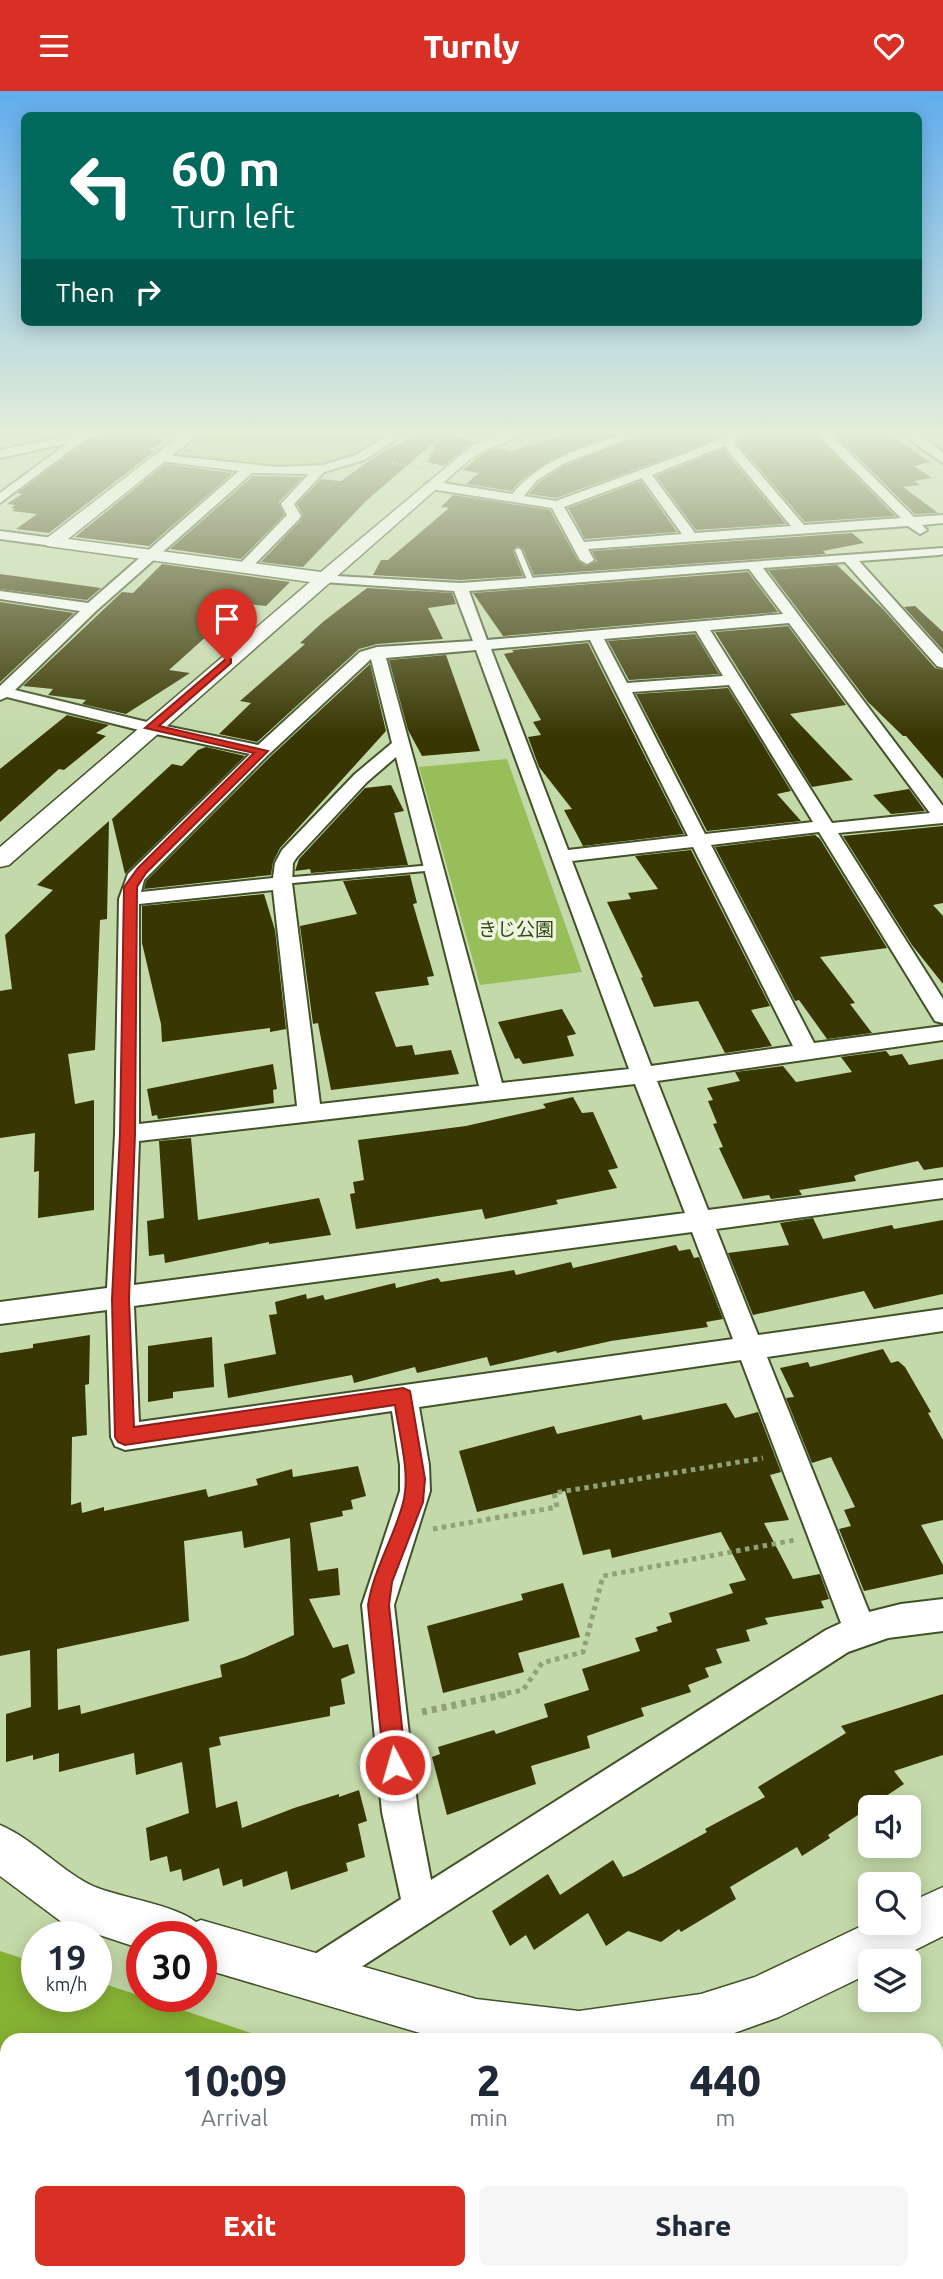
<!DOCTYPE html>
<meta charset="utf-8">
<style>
:root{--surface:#fff;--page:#f6f6f7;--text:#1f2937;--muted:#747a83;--accent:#d93025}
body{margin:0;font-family:Ubuntu,"Noto Sans JP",sans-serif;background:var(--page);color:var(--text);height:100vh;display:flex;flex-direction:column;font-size:26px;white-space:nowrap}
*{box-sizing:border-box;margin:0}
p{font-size:23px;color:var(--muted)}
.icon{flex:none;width:38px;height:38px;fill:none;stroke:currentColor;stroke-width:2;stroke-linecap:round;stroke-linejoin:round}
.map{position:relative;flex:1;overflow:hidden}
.side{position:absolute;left:0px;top:1942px;width:943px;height:247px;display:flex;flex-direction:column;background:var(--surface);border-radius:21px 21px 0 0;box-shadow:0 4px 18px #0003}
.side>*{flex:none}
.top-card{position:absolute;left:21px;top:21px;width:901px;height:214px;border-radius:10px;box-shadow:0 4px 18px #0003;background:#00695c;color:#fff;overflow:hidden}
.buttons{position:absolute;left:858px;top:1704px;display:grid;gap:14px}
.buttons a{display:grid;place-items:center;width:63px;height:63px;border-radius:10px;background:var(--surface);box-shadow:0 4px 18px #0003;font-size:35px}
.speed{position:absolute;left:21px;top:1830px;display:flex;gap:14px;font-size:35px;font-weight:700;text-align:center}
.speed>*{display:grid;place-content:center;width:91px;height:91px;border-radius:50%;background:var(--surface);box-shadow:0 4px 18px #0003;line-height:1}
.speed small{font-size:18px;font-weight:400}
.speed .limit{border:10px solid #d22;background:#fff;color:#111}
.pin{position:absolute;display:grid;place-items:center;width:60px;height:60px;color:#fff;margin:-72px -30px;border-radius:50% 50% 50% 0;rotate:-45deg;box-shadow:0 0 7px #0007}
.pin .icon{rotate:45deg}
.me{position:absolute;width:77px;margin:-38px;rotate:354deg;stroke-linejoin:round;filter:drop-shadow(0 0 5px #0008)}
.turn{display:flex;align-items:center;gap:24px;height:147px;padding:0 35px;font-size:32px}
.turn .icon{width:91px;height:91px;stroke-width:2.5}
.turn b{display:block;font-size:49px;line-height:60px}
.then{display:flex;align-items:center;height:66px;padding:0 35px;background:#0003;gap:14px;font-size:26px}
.eta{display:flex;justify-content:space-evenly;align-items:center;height:119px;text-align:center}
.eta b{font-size:42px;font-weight:800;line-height:49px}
.primary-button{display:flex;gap:14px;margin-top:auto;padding:14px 35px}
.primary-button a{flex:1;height:80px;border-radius:10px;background:var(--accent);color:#fff;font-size:28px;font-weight:800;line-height:80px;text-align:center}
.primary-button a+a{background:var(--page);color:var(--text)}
header{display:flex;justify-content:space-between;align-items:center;height:91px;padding:0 35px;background:var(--accent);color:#fff;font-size:32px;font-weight:800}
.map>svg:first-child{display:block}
.green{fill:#98be5a}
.forest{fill:#86b234}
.building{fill:#383602;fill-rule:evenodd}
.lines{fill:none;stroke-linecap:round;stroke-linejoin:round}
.service-casing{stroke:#415227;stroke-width:4}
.minor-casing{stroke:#415227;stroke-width:4}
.tertiary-casing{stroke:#415227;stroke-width:3}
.path-far2{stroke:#90a17a;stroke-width:2.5;stroke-dasharray:2 2;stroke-linecap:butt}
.path-far1{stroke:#90a17a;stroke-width:5;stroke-dasharray:4.5 4.5;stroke-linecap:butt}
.path{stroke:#90a17a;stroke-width:7;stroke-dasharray:5 5;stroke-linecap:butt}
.service{fill:#fff;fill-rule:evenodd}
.minor{fill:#fff;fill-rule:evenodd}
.tertiary{fill:#fff;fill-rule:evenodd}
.route{fill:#d93025;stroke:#8d1f18;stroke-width:2}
.labels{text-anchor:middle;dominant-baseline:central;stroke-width:7;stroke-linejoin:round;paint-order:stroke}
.park-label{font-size:19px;fill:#344616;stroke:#ebf6dd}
</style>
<header><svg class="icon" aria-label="menu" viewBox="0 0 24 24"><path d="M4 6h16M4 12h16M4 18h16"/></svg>Turnly<svg class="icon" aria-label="heart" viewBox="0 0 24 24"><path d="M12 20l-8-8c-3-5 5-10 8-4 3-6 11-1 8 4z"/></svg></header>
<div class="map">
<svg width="943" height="2188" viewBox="0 0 943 2188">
<rect width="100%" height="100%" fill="#c4d9a9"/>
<path class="green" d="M211,339H395C377,349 358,364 338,370C292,384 229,370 181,365V361Z
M507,668L582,881L480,894L419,676Z"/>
<path class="forest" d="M0,1860L37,1872V1906H96V1890L272,1949L7,1950V2182H936V2111L943,2113V2188H0Z"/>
<path class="building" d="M124,339H170L154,348L165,350L149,359L155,360L49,442L16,438L37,423L12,420L15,418L11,417L15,414L7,413L22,403L17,402L85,351Z
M426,339H447L443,343L473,351L444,375L427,371L439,347L366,410L303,476L261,471L301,429L303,424L297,413L321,388L341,390L379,363Z
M583,339H626L552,368L523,388L511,400L466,393L479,382L462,379L484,362L498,357L511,360Z
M653,339H732L689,359L556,407L529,403L539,391L564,375Z
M757,339H810L895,425L805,431L737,352Z
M830,339H883L930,371L914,375L932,387L914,390L920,394L903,396L938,422L915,423Z
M723,358L786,433L696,439L656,385Z
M165,373L233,382L149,455L75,446Z
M253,385L303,386L279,411L284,424L241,468L170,458Z
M641,390L677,441L585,448L568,417Z
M453,404L550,419L578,470L586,475L597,470L592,460L852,442L864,452L823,460L826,463L534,484L523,458L517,455L513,460L523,485L460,489L373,484L381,469H388L449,417L441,416Z
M162,473L290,491L266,515L247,513L235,526L229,525L169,579L190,582L126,623L82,613L86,609L48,604L53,598L23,595L122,501L133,502Z
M837,474L883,518L935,577L943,579V688L906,645H903L868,611L768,479Z
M748,481L778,521L503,545L473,502Z
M0,483L101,497L87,509L0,498Z
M367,497L452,502L456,513L428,517L443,548L377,553L359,558L257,651L219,643L251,612L240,610L305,553L300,552L324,530Z
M0,511L74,522L0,591Z
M915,515L943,541V559L904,516Z
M788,535L846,614L790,623L853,689L812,696L715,541Z
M695,543L719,583L629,589L608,550Z
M588,552L684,743L583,755L564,719L572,718L539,676L528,646L541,644L533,631L541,629L504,563L514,561L512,559Z
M446,564L480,660L422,665L408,639L389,569Z
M370,573L386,640L280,757L273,771L271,784L144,798L146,790L270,666Z
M728,597L791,700L777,703L801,730L707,740L636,603Z
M67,624L109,634L96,642L106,645L64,679L59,678L0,731V678Z
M206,656L245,665L125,783L112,728L172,673L182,675L198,659Z
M391,694L404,720L394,722L408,774L311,782L310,778L295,780L299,768L365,697Z
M909,698L925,720L891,723L873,704Z
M109,730L107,828L100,829L95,959L68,963L75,1013L94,1009V1119L38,1127L39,1080L34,1081L35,1042L0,1047V900L12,898L5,844L53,799L37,794Z
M943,735V812L933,814L943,825V893L912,854L843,745Z
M815,744L820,748L887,857L820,866L855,912L850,913L872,942L827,948L799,909L795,910L715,756Z
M691,759L770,915L751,919L772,955L725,962L698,910L654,916L641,887L643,886L607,811L631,808L628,802L658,798L635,765Z
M410,784L417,812L413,813L434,885L427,886L429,894L375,901L396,956L412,954L415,964L451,959L459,983L331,999L318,932L313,933L300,835L357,823L343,790Z
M264,803L275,839L286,938L270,941V937L162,951L161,933L142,852V815Z
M562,918L576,943L567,945L574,965L523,973L519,967L515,968L498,931Z
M886,960L890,965L902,963L909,974L943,968V1076L924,1079L918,1070L859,1083L854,1085L856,1090L799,1099L802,1104L771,1108L769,1104L743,1108L719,1057L723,1056L713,1033L717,1032L708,1010L713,1009L707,997L740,990L735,981L783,975L796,991L852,981L841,966Z
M273,973L277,998L273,999L274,1012L158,1028L157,1024L152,1025L147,998Z
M573,1006L582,1022L593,1021L618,1077L608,1079L617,1097L556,1109L558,1113L485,1128L482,1118L356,1138L350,1103L355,1102L353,1091L364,1089L358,1049L466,1035L546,1017L543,1013Z
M191,1047L198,1129L319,1107L331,1144L269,1153V1151L165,1172L164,1163L149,1165L147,1130L164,1127L159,1050Z
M813,1127L823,1148L892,1134L894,1138L943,1129V1203L874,1218L864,1200L753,1224L728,1162L789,1154L780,1132Z
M676,1154L679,1160L690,1158L694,1167L699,1166L723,1228L706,1231L708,1236L611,1250L557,1262L556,1260L490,1275L487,1266L417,1282L415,1276L354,1292L352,1284L228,1307L224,1273L276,1263L269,1224L277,1223L275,1211L306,1203L307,1208L323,1204L325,1209L395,1192L396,1197L438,1187L441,1191L514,1179L516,1184L571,1171L573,1177Z
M90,1244L89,1293L85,1294L87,1344L72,1346L71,1414L81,1411L82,1422L104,1416V1420L206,1398L208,1406L258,1394L256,1388L292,1378L293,1386L358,1375L366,1405L351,1409L353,1418L342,1420L343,1425L310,1432L318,1480L338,1477L340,1504L309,1508L333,1557L348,1553L355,1582L341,1588L345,1613L330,1616V1625L219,1646L221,1654L209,1657L216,1717L237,1710L242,1737L294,1717L339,1703V1706L359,1699L367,1730L358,1733L365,1766L346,1772L348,1780L291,1799L287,1780L243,1796L242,1788L223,1795L219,1777L183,1790L181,1778L170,1781L167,1765L150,1770L146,1737L189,1722L182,1671L136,1684L134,1662L59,1681V1662L33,1669V1664L6,1671V1623L31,1616L30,1559L0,1565V1262L33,1257V1253ZM242,1440L244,1457L290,1447L294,1544L245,1566L220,1574L222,1586L81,1623L80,1614L58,1619L57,1558L189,1530L184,1450Z
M212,1246L214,1296L173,1301V1307L148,1311V1255Z
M883,1258L891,1272L898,1270L905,1276L931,1321L928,1322L943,1349V1429L921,1434L943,1474V1483L864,1500L839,1438L851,1435L844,1419L855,1416L831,1366L812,1372L786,1307L794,1306L780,1277L808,1271L810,1276Z
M726,1312L735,1327L758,1321L781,1381L770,1384L789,1429L764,1432L793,1488L820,1483L829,1508L821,1510L824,1517L765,1527L768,1533L746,1539L750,1550L716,1558L722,1572L705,1577L709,1586L688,1594L691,1601L641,1617L644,1625L587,1645L590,1657L531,1675L536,1693L447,1724L432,1666L440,1663L438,1656L494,1639L496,1643L548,1626L544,1613L589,1599L582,1578L640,1560L635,1547L658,1540L656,1536L672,1531L669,1522L733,1502L729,1493L746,1489L721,1441L612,1467L610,1458L583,1464L565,1400L477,1421L459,1360L554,1335L557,1343L641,1324L643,1329Z
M563,1492L580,1546L518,1562L524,1581L443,1602L427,1535L523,1509L521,1503Z
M943,1603V1664L894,1680L904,1693L828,1744L830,1747L802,1765L797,1756L730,1796L736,1808L681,1841L679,1838L661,1851L628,1840L606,1855L588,1822L534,1859L526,1844L510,1855L492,1820L548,1783L560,1804L613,1769L623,1786L633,1782L707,1741L705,1738L765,1706L758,1696L846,1642L841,1635Z"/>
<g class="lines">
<defs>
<path id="service" d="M518,457L521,459L535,493L528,491L515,459Z
M433,774L436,775V779L282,793L277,790L282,787Z"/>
<path id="minor" d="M98,339H122L84,349L0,412V402L68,352L0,367V359Z
M396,339H411L364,369L324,381L294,413L301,425L299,428L248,480L243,481L236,477L287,424L281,413L309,383L252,382L96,520L15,599L151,632L258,654L360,561L377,556L473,550L454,500L323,491L316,487L318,484L460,492L943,457V463L939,464L859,470L943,563V577L937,575L845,471L763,477L943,715V732L838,742L943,908V932L935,930L819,741L711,754L814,952L943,935V949L657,990L708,1119L943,1089V1107L716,1138L758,1244L943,1218V1240L767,1266L869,1521L901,1513L943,1508V1540L888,1547L848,1561L327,1898L314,1904L301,1898L295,1885L301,1872L401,1808L382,1721L362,1514L400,1400V1374L392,1320L125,1359L115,1355L111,1346L107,1219L0,1233V1211L107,1197L115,1043L119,808L128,783L250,663L151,642L7,606L0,609V595L80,520L0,508V500L88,512L239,380L161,370L155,366L157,363L277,376L323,374L356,364ZM749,478L783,523L487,549L469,500ZM789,532L930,722L832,732L710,539ZM696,540L723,585L627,592L604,548ZM590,549L688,745L568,759L491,558ZM476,559L629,978L502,992L386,567ZM371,568L392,652L355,683L282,759L275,772L273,787L141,801L144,789L268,664ZM729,594L813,731L705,743L632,601ZM396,666L479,995L320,1013L292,792L293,772L297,766L367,691ZM693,756L793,955L651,975L572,770ZM273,799L297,1015L139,1033V813ZM635,993L685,1122L134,1194L139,1050ZM692,1141L733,1248L139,1331L134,1215ZM741,1269L841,1532L826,1539L431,1789L418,1721L394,1514L430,1400L429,1374L419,1316Z
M634,339H651L563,373L537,389L524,405L556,410L690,361L739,339H755L733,351L804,434L901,427L813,339H826L914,426L943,424V432L922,434L927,439L920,443L908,435L588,458L594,469L587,473L580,469L552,417L431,398L425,394L431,390L512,403C546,364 587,356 634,339ZM724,355L791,435L695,442L652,384ZM642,387L682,443L584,451L564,416Z
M896,339C917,339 927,349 943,362V372Z
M0,440L53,447L60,451L53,455L0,448Z"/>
<path id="tertiary" d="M187,339H204L68,448L321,481L473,354L515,339H537L483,360L468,370L9,774L0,776V756L310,491L47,455L44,451L47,447Z
M0,1734C35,1749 63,1782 95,1796C122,1807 175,1814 196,1831L201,1829L476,1908L579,1920L701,1903L755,1886L870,1831L908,1832V1812L943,1796V1845L891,1871H870V1882L779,1926L712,1950H447L201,1877V1846H142V1858L63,1832L0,1785Z"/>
</defs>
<use href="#service" class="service-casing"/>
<use href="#minor" class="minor-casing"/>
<use href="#tertiary" class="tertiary-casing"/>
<path class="path-far2" d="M392,372L421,377"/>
<path class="path-far1" d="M433,1438L557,1416L554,1402L763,1367
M498,1604L523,1599L542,1572L583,1561L603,1485L795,1449"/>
<path class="path" d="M422,1621L507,1603"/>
<use href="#service" class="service"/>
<use href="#minor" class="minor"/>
<use href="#tertiary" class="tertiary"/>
</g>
<linearGradient id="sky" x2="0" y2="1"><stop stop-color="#60adee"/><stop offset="0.53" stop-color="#e4eed8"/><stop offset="1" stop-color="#e4eed8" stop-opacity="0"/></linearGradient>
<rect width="943" height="645" fill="url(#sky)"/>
<path class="route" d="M227,567L231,568V572L159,635L268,660L146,782L137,796L135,1043L129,1208L134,1336L403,1297L410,1300L425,1388L423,1411L392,1491L389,1514L406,1674L403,1682L395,1685L387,1682L384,1674L368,1514C374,1477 394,1447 403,1412C411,1382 399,1344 395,1314L125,1354L118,1351L115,1346L112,1208L120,1043L124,796L138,777L254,662L145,637Z"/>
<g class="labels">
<g class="park-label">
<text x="516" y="838">きじ公園</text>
</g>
</g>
</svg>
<div class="buttons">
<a><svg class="icon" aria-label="sound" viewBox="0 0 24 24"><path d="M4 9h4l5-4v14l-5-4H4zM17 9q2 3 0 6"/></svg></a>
<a><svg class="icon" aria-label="search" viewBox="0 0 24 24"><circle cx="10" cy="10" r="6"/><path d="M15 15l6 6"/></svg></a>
<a><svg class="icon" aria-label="layers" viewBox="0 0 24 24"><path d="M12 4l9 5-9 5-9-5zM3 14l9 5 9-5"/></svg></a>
</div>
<div class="speed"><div>19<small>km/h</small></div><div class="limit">30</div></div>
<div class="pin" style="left:227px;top:570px;background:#d93025"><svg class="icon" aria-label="arrive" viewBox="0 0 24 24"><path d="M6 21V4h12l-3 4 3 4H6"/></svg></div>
<svg class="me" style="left:395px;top:1674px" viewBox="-20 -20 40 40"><circle r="17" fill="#d93025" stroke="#fff" stroke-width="3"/><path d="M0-11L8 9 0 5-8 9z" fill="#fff"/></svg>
<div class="top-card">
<div class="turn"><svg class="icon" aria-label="left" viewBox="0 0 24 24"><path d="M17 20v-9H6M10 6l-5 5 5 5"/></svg><div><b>60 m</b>Turn left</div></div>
<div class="then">Then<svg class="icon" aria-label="right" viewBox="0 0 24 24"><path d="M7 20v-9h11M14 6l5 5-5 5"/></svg></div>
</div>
<section class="side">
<div class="eta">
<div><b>10:09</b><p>Arrival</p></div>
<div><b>2</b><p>min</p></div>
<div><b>440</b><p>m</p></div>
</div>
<div class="primary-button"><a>Exit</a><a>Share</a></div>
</section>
</div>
